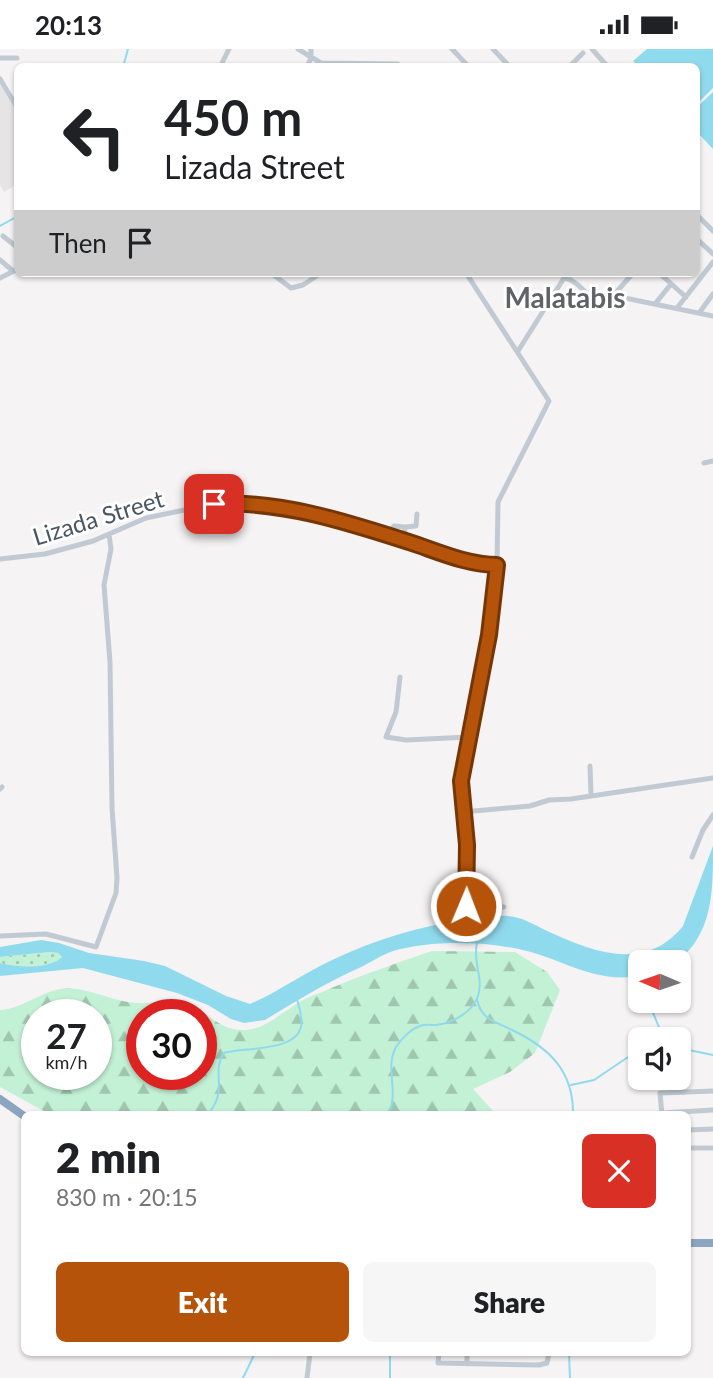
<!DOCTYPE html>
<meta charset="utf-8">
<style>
:root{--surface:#fff;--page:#f6f6f6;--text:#202124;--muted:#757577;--accent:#b45309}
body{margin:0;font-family:Lato,sans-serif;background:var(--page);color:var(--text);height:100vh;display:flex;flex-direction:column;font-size:26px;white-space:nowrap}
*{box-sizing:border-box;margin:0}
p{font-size:23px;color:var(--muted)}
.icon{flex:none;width:38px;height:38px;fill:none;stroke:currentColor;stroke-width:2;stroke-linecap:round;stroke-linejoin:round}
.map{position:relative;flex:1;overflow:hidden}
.side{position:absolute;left:21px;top:1062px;width:670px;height:245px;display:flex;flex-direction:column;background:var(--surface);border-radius:10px;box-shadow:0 2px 5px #0004}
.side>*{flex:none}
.top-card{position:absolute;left:14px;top:14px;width:686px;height:214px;border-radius:10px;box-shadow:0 2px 5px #0004;background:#fff;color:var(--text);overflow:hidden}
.needle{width:46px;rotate:272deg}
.buttons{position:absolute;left:628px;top:901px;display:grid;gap:14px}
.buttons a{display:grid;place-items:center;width:63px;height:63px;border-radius:10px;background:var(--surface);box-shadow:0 2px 5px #0004;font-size:35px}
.speed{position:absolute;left:21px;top:950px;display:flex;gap:14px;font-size:35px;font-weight:700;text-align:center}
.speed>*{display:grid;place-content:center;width:91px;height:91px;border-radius:50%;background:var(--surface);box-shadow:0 2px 5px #0004;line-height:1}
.speed small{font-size:18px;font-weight:400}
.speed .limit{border:10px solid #d22;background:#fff;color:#111}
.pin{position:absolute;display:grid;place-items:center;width:60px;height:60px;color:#fff;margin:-30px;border-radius:14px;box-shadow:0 4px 10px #0006}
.me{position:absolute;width:77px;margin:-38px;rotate:1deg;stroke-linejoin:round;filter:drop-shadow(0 0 5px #0008)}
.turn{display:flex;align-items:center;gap:24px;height:147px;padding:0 35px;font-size:32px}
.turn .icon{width:91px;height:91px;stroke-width:2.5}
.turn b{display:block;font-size:49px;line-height:60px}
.then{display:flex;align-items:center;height:66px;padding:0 35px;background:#0003;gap:14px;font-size:26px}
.round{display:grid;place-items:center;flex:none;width:74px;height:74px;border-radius:10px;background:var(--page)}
.overview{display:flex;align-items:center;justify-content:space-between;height:119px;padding:0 35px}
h1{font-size:42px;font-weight:800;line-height:52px}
.button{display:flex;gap:14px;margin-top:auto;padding:14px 35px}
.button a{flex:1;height:80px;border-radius:10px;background:var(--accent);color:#fff;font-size:28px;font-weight:800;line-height:80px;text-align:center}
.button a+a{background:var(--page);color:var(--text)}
.status{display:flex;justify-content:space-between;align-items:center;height:49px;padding:0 35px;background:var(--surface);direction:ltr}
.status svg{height:19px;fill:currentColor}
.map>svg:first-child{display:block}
.education{fill:#e6e4e5}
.grass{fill:url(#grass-dots)}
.forest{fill:url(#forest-firs);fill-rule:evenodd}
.water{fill:#90daee}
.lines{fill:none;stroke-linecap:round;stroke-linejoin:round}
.stream{stroke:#90daee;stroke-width:2}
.minor{stroke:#c1cad2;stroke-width:5}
.highway{stroke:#8ba5c1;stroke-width:8}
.route-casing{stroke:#753606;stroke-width:18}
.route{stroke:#b45309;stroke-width:12}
.labels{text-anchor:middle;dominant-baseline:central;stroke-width:6;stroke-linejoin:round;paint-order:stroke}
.street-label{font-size:24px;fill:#4a5661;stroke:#fff}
.quarter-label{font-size:28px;font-weight:bold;fill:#5f6368;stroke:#fff}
</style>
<div class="status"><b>20:13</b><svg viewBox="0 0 49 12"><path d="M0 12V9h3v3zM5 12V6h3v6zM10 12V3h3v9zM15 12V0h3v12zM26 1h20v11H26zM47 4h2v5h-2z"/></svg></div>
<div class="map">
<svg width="713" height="1329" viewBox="0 0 713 1329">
<defs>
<pattern id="grass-dots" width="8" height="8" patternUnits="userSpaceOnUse" patternTransform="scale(1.75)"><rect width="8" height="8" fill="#c3f1d5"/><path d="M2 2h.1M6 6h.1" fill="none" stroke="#a0c6b0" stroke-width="1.8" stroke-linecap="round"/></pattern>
<pattern id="forest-firs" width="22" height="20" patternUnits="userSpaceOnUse" patternTransform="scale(1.75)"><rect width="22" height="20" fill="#c3f1d5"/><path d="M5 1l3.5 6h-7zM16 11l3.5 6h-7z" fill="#a0c6b0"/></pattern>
</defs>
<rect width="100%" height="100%" fill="#f5f3f3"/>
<path class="education" d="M0,35L18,65L17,135L4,143L0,136Z"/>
<path class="grass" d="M50,903L58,904L62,908C48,921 17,918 0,914V908Z"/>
<path class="forest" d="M432,902L515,903L547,923L560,941L535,1004L510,1023L473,1040L497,1066H51L0,1038V961C21,960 39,944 60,940C87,936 111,953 138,954C151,955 167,950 180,952C204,957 216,981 242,981C263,982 281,964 298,954C307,948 318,945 327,941C361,926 397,914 432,902ZM37,966H96V1026H37ZM142,966H201V1026H142Z"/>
<path class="water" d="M647,0H713V39L697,55L696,18L638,17L633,12Z
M713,43V100L697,83L696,59Z
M713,797C713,843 713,884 677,913L640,914V927C595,934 568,913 527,902C488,892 432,891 393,902C381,906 370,914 359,919C326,934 296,952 265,971L244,974L231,970L208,956L177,944L83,919L0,927V914C17,918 48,921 62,908L58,904L50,903L0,908V898L41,891L59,894L89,904L144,912L165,917L226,947L250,955C274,945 297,929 320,917C361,896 400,883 445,874C466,870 487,866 508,867C522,868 535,876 547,882C593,903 645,924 683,877Z"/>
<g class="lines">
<path class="stream" d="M123,18L128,0
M0,177L18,167
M477,950C481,971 496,973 512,981C550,999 574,1023 573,1066
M648,952L664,990
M646,990L659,984
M679,999L713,1006
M571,1036L594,1031L640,1000
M207,1066C230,1041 210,1024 224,1004C244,998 295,1003 301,978C303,969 299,958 297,950
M388,1066C400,1041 384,1021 396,998C401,990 411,980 420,977C424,975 431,976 436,976C452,974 472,964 478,947C484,929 472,912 477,894
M569,1304L570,1329
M243,1329L255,1304
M390,1329V1304"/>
<path class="minor" d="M298,0L321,14L398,15
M452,0L469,18
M493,0L510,18
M592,0L608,18
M0,9H17
M220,18L229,0
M307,18L311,9V0
M569,18L583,4
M0,30L18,60
M696,165L713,182
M3,187L18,199
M696,189L713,205
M0,211L13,222
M271,224L291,239L303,236L321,224
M466,224L549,352L498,453L497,516L490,586L461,732L467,796L466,857L504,858
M659,224L686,248
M0,229L18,220
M615,247L713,267
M655,255L671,235
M677,259L713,213
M699,264L713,245
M518,302L564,229C581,231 588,254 606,255L633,224
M704,414L713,412
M388,486L394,477L405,478
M404,491L405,478L416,477L417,465
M0,510L45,505L93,492L146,469L213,455L232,454L269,458L342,473L472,512L497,516
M400,628L396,663L386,688L406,691L469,688
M590,717L591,746
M0,740L2,738
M463,763L530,757L549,751L571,750L713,729
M692,808L703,781L713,766
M0,887L46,885L96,898L116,844L117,829L112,759L110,613L104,536L111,500L109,485
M662,1064L713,1061
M662,1066L660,1044L713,1042
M688,1081L713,1080
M688,1099H713
M439,1304L438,1314L539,1316L547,1314L549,1304
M467,1315V1304
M307,1329L310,1304"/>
<path class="highway" d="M0,1050L24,1067
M688,1194H713"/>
</g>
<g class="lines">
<defs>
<path id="route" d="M214,455C279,451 347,473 409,493C437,502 467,516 497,516L489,586L461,732L467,796L466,857"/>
</defs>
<use href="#route" class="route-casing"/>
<use href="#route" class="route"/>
</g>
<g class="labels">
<g class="street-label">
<text transform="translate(98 468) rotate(-17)">Lizada Street</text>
</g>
<g class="quarter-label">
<text x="565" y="248">Malatabis</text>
</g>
</g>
</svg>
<div class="buttons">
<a><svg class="needle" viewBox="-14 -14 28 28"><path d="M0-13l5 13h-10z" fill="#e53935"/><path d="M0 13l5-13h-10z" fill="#757577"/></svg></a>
<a><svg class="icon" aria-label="sound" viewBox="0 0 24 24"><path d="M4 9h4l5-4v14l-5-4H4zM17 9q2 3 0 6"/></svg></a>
</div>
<div class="speed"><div>27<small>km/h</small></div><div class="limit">30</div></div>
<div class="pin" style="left:214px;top:455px;background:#d93025"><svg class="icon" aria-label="arrive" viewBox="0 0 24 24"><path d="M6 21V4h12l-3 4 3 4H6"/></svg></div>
<svg class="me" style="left:466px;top:857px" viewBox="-20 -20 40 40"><circle r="17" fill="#b45309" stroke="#fff" stroke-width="3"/><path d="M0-11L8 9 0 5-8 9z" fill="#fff"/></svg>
<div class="top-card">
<div class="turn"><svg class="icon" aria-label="left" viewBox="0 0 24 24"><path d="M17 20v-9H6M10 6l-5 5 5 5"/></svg><div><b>450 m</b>Lizada Street</div></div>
<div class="then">Then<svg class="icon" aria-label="arrive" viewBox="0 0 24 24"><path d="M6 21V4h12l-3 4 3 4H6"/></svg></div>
</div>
<section class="side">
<div class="overview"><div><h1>2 min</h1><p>830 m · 20:15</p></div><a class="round" style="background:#d93025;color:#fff"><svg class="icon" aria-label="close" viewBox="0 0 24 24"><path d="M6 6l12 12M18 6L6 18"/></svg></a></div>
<div class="button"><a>Exit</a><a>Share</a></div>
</section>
</div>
